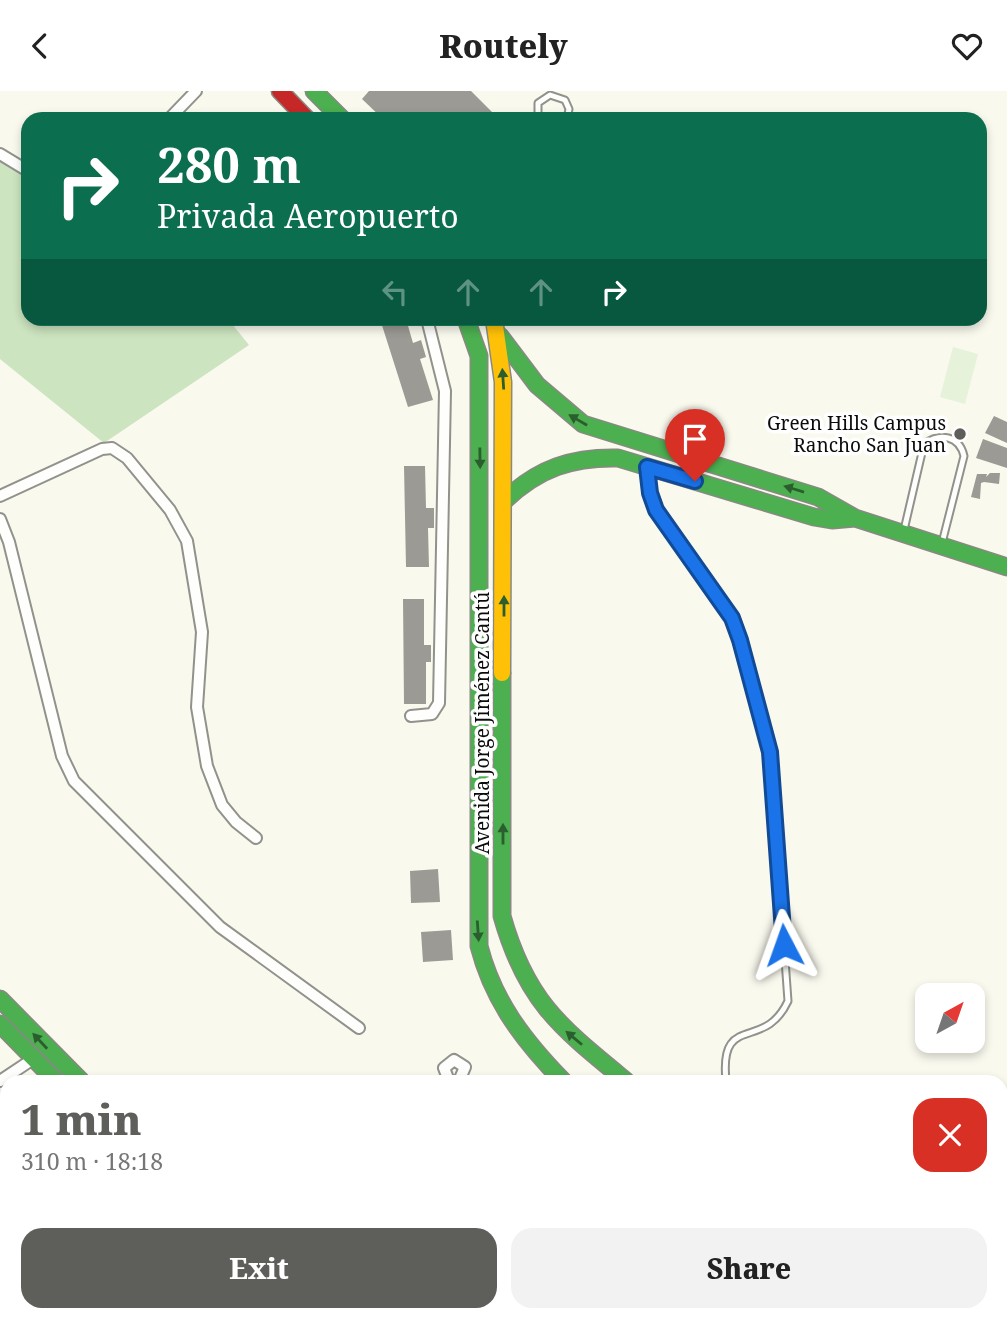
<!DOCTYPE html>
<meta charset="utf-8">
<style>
:root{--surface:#fff;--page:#f2f2f2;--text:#222;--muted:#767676;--accent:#5e5e5a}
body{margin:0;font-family:"Noto Serif",serif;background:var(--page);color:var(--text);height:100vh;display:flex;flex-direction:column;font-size:26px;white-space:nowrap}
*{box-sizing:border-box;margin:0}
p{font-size:23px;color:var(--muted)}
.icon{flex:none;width:38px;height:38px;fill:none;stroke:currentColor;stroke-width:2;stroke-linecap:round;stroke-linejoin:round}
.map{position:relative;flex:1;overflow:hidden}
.drawer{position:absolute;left:0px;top:984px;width:1008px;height:247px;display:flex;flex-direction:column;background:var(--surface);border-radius:21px 21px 0 0;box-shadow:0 4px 10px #0003}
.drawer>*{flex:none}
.banner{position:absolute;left:21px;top:21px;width:966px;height:214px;border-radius:21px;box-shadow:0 4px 10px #0003;background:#0b6e4f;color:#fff;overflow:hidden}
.needle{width:46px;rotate:40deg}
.buttons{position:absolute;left:915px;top:892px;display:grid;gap:14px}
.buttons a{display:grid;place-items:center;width:70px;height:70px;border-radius:14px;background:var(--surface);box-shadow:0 4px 10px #0003;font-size:35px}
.pin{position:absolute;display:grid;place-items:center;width:60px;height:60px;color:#fff;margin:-72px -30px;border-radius:50% 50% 50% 0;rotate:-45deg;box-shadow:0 0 7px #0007}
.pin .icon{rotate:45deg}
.me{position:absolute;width:77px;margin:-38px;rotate:356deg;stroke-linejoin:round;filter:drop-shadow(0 0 5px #0008)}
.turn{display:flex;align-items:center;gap:24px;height:147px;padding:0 21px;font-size:32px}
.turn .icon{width:91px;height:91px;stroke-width:2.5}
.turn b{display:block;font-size:49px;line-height:60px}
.lanes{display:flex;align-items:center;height:66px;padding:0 21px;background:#0003;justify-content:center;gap:35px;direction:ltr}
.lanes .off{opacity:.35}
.round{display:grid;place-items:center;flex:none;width:74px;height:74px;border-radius:21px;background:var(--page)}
.headline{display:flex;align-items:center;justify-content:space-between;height:119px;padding:0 21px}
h1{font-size:42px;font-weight:800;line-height:52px;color:var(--accent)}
.button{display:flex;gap:14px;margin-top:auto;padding:14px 21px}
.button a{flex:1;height:80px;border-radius:21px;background:var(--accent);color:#fff;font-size:28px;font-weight:800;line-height:80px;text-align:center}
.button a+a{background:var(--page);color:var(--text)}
header{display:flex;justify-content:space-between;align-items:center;height:91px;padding:0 21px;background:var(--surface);font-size:32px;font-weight:800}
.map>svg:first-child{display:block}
.green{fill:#ddedd0}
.forest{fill:#cce4bf}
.pitch{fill:#e7f2da}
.building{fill:#9c9a94}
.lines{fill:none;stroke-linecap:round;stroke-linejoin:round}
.lane-casing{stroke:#92928d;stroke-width:9}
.street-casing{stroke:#92928d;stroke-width:14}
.fast-casing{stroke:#898984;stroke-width:19}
.slow-casing{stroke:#898984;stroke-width:19}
.jam-casing{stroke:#898984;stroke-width:19}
.lane{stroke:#fefefc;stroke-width:5}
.street{stroke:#fefefc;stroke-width:10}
.fast{stroke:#4caf50;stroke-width:16}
.slow{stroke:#ffc107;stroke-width:16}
.jam{stroke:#c62828;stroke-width:16}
.oneway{fill:#2c5d2e}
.route-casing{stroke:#114b97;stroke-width:18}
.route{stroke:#1a73e8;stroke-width:12}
.poi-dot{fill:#5e5e5a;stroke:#fff;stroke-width:2.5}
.labels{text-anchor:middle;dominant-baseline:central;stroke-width:7;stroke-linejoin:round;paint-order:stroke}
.poi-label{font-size:19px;fill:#0b0b0b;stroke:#fff;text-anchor:end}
.street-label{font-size:19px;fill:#0b0b0b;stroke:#fff}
</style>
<header><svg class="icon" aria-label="back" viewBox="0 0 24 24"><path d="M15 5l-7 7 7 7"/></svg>Routely<svg class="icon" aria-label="heart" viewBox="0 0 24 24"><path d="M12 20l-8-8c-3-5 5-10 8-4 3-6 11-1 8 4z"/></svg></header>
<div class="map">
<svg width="1007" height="1230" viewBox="0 0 1007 1230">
<rect width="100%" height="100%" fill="#f9f9ee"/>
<path class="green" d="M0,1082L7,1083V1223H423L421,1230H0Z"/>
<path class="forest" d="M0,63L28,80V228H228L249,254L104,352L0,268Z"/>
<path class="pitch" d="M953,256L978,263L965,313L940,306Z"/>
<path class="building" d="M369,0H471L499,28H383L362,8Z
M380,228H406L413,252L421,249L426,266L420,268L433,309L408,316Z
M994,325L1007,331V352L985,342Z
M983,348L1007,357V377L976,367Z
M404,375H425L426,417H434V437H428L429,476H406Z
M990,382H1000L999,393L984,391L981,392L980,408L971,406L977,383H987L986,386Z
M403,508H424V554H431V571H426V613H404Z
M438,778L440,811L411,812L410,780Z
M451,839L453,869L423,871L421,841Z"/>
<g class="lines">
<defs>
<path id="lane" d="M538,28V12L550,4L565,9L569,18L567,28
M647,379L656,420L732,527L740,549L770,661L788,910C764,962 719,920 726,990
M904,439L924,353C940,342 959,344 964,365L942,452
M635,1223V1230
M816,1223L862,1230"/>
<path id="street" d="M169,28L196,0
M0,63L28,80
M0,405L102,358L112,357L127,367L170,419L187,450L202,541L197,616L207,675L222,714L236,731L256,747
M0,428L9,451L62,665L74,690L220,836L359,937
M411,625L432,623L439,612L445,300L427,228
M0,990L33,968
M449,990L444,977L454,969L465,976L459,990"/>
<path id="fast" d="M314,0L342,28
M466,228L479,265V855C493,910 524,950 563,990
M500,245L537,294L583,333L818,406L855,427L1007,476
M505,409C539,377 572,366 618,367L814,426L832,429L855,427
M502,582V825C526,910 560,936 626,990
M0,908L81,990
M0,933L56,990
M353,1223L356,1230
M519,1223L523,1230
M553,1223L565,1230
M694,1223L700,1230
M451,1226L503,1230"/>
<path id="slow" d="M494,228L503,291L502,582
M423,1226H434
M668,1230L673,1223"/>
<path id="jam" d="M280,0L307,28"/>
</defs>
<use href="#lane" class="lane-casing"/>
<use href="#street" class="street-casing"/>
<use href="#fast" class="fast-casing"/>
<use href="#slow" class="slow-casing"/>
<use href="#jam" class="jam-casing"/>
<use href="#lane" class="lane"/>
<use href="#street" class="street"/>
<use href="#fast" class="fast"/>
<use href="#slow" class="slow"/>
<use href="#jam" class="jam"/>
</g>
<defs><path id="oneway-solid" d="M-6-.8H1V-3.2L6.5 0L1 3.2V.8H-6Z" transform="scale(1.75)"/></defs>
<g class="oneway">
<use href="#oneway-solid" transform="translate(503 288) rotate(-94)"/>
<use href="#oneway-solid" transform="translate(578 329) rotate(-150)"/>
<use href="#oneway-solid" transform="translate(480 367) rotate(89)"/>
<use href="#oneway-solid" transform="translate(794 398) rotate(-163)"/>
<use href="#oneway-solid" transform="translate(504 515) rotate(-90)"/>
<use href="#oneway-solid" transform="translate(503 743) rotate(-90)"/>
<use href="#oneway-solid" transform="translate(478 840) rotate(86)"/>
<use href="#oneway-solid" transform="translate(574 947) rotate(-140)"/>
<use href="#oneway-solid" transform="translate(40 950) rotate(-133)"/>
</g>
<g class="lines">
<defs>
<path id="route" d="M695,390L647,376L650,402L656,419L732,527L740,549L770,661L784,854"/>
</defs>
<use href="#route" class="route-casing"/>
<use href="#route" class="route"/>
</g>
<circle class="poi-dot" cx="960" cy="343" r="7"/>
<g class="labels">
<g class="poi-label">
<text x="946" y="332">Green Hills Campus<tspan x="946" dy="22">Rancho San Juan</tspan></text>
</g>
<g class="street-label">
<text transform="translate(482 632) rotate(-90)">Avenida Jorge Jiménez Cantú</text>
</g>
</g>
</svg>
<div class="buttons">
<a><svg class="needle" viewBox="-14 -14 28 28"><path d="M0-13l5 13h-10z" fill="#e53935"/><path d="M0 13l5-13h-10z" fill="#767676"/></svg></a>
</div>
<div class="pin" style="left:695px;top:390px;background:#d93025"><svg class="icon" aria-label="arrive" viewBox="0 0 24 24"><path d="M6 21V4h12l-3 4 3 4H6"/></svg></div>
<svg class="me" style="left:784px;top:854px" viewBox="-20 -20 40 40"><path d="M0-17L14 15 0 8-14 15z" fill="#1a73e8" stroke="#fff" stroke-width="4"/></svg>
<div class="banner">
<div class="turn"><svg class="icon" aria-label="right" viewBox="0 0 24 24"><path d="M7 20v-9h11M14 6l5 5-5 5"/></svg><div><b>280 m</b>Privada Aeropuerto</div></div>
<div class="lanes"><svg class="icon off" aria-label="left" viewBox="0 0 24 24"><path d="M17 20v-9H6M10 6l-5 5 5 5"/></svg><svg class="icon off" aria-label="ahead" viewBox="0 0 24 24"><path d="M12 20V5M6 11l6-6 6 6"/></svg><svg class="icon off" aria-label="ahead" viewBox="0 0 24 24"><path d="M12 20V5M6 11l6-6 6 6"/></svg><svg class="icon" aria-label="right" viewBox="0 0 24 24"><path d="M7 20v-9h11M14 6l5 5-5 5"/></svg></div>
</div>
<section class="drawer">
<div class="headline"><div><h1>1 min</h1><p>310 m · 18:18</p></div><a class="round" style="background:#d93025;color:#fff"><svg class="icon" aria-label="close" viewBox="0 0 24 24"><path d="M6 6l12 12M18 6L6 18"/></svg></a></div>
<div class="button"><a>Exit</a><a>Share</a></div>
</section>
</div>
